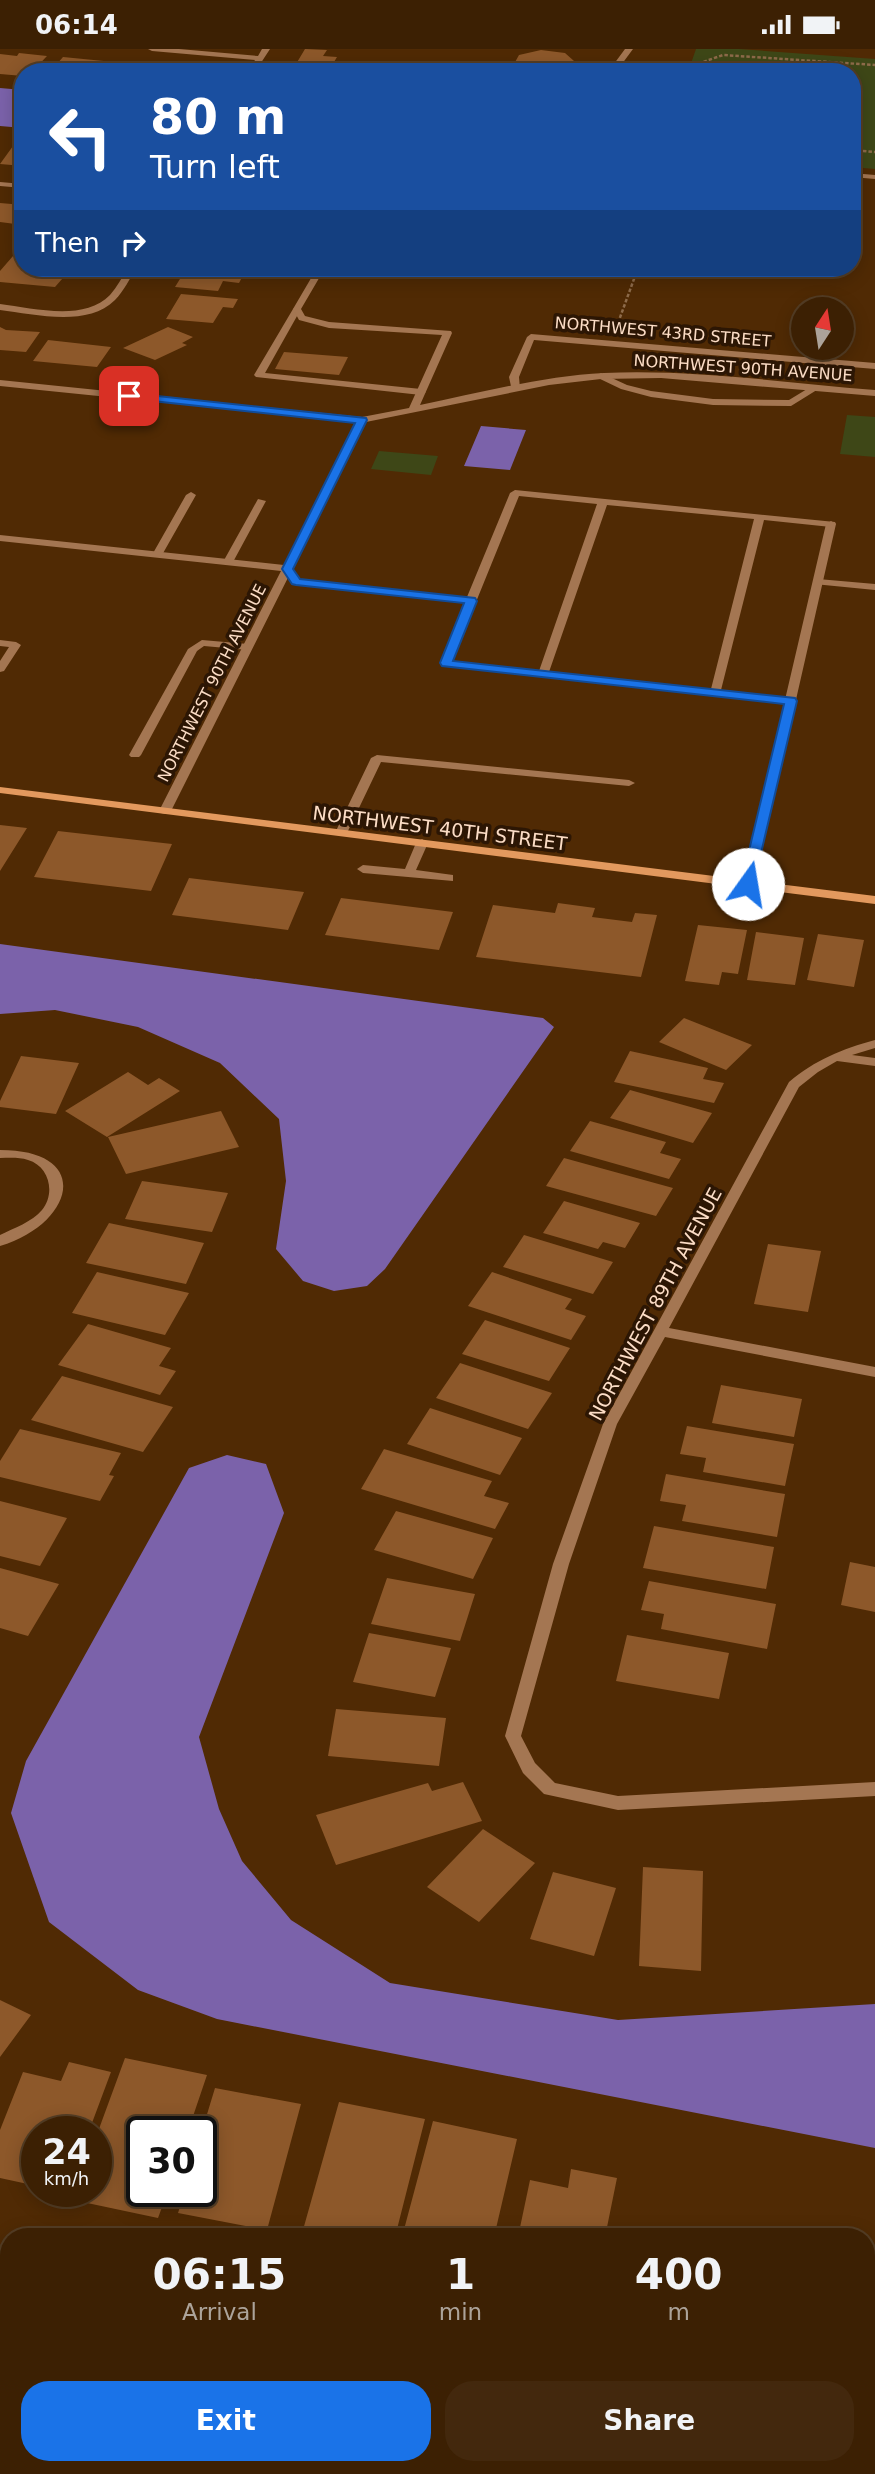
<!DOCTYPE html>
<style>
:root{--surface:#3c2003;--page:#43280d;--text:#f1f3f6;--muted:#aca39a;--line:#553e25;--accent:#1a73e8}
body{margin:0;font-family:"DejaVu Sans",sans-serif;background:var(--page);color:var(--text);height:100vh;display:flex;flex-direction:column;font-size:26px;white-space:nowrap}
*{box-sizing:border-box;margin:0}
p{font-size:23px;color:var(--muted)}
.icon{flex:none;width:38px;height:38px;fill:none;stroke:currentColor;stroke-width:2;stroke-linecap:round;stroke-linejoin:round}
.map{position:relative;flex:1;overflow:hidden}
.panel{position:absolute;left:0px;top:2179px;width:875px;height:247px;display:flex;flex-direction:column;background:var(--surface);border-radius:28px 28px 0 0;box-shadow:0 4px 18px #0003,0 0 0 2px var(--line)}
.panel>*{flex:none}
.top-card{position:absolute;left:14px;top:14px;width:847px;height:214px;border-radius:28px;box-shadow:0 4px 18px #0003,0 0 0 2px var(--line);background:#1a4fa0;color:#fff;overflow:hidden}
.needle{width:46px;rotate:12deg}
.tools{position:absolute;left:791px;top:248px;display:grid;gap:14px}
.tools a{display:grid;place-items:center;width:63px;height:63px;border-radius:50%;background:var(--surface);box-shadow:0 4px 18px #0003,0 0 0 2px var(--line);font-size:35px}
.speed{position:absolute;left:21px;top:2067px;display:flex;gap:14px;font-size:35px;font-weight:700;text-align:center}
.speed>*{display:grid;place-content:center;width:91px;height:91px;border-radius:50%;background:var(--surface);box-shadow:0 4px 18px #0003,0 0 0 2px var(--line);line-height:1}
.speed small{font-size:18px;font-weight:400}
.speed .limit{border:4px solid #111;border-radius:10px;background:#fff;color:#111}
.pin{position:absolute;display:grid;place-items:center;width:60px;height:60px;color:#fff;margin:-30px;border-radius:14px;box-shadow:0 4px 10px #0006}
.me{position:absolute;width:77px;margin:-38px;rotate:13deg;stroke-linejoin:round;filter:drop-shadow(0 0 5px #0008)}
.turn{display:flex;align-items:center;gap:24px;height:147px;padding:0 21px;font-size:32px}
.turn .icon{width:91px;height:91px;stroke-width:2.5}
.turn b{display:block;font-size:49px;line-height:60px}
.then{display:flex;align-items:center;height:66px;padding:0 21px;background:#0003;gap:14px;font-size:26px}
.eta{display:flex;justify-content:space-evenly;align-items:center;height:119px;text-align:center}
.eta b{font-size:42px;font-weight:800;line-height:49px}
.cta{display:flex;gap:14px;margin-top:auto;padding:14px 21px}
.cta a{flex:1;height:80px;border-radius:28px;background:var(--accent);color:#fff;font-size:28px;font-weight:800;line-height:80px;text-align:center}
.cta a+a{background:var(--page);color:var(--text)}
.status{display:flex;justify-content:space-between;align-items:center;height:49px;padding:0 35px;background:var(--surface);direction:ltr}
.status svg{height:19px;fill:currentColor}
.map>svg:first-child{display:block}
.green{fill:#3e4717}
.water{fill:#7b62aa}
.building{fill:#8d582a}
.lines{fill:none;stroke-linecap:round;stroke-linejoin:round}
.path{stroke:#8e6b4a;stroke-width:2.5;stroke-dasharray:3.5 2;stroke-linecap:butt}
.lane{fill:#a47652;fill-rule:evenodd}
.street{fill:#a47652;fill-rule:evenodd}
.secondary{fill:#e3995e;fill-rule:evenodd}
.route{fill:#1a73e8;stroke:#114b97;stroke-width:2}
.labels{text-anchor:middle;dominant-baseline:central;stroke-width:7;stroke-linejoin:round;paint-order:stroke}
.far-street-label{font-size:16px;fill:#fcddc6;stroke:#2c1604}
.street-label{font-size:19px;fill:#fcddc6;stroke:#2c1604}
</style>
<div class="status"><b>06:14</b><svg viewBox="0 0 49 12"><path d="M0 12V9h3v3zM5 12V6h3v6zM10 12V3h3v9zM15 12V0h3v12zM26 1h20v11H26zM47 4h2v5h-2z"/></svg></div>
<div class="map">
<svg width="875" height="2425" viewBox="0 0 875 2425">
<rect width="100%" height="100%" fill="#502a04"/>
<path class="green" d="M696,0H739L875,10V120L852,118V23H688Z
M847,366L875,368V408L840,405Z
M379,402L438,407L431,426L371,420Z"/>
<path class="water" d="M0,39L23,41V79L0,77Z
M481,377L526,381L510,421L464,417Z
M0,895L543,969L554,978L385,1220L367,1237L334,1242L303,1232L276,1200L286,1132L279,1070L220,1014L138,978L55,961L0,965Z
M227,1406L266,1415L284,1464L199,1688L219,1760L242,1812L291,1871L390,1934L618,1971L875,1955V2099L217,1970L138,1941L49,1873L11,1764L26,1712L189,1419Z"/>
<path class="building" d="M305,0L327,1L323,7L337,8L328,23L293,20Z
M541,1L565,4L574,12L573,16L558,23H529L514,15L519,6Z
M19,4L47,7L32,23H23V27L0,25V5L17,7Z
M63,8L114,13L106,23H50Z
M639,12L675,14L672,23H634Z
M13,97L23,98V117L0,115Z
M0,154L23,156V176L0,173Z
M13,207L23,208V219L70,221L55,238L0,233V222Z
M177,219H247L239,234L223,232L218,242L175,238L183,225H173Z
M181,245L238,250L233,259L223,258L213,274L166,270Z
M0,278L6,281L40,283L26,303L0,301Z
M168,278L193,288L182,294L187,296L155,311L123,299Z
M48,291L111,298L97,318L33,312Z
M284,303L348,308L339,326L275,320Z
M0,776L27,779L0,822Z
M58,782L172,795L151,842L34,828Z
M189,829L304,843L288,881L172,866Z
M341,849L453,863L439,901L325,886Z
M558,854L595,859L592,868L632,873L635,864L657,866L641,928L476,908L493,856L555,864Z
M698,876L747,881L738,925L722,923L719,936L685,932Z
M756,883L804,889L795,936L747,931Z
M818,885L864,891L854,938L807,931Z
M684,969L752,996L726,1021L659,993Z
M630,1002L708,1019L703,1030L724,1034L714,1054L614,1033Z
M21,1007L79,1014L56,1065L0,1058V1052Z
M128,1023L148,1036L159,1029L180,1042L107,1088L65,1062Z
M630,1041L712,1064L693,1094L610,1069Z
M221,1062L239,1098L126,1125L108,1088Z
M590,1072L666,1093L660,1104L681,1110L669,1130L570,1102Z
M564,1109L673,1139L656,1167L546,1137Z
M142,1132L228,1144L212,1183L125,1170Z
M564,1152L640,1174L625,1199L603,1193L598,1200L543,1184Z
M109,1174L204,1194L186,1235L86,1214Z
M524,1186L613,1213L593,1245L503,1218Z
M768,1195L821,1202L808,1263L754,1255Z
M97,1223L189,1244L165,1286L72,1264Z
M492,1223L572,1250L565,1260L586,1267L571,1291L468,1257Z
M485,1271L570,1299L549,1332L462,1305Z
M88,1275L171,1299L159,1317L176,1322L160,1346L58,1316Z
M460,1314L552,1344L528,1380L436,1349Z
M62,1327L173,1358L143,1403L31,1371Z
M721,1336L802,1350L794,1388L712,1374Z
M430,1359L522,1389L500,1426L407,1395Z
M687,1377L794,1395L785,1437L703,1423L706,1409L680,1405Z
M20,1380L121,1404L109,1426L114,1427L100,1452L0,1428V1412Z
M384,1400L492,1432L484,1447L509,1454L495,1480L361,1440Z
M666,1425L785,1445L777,1488L682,1472L686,1456L660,1452Z
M0,1452L67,1469L40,1517L0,1507Z
M396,1462L493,1489L473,1530L374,1501Z
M654,1477L774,1498L766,1540L643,1519Z
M850,1513L875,1518V1563L841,1556Z
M0,1519L59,1535L28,1587L0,1579Z
M387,1529L475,1545L460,1592L371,1575Z
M649,1532L776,1555L767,1600L661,1580L664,1565L641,1561Z
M369,1584L451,1599L435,1648L353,1633Z
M627,1586L729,1604L719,1650L616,1632Z
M336,1660L446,1669L439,1717L328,1707Z
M463,1733L482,1772L336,1816L316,1766L428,1734L432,1742Z
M483,1780L535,1814L479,1873L427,1838Z
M643,1818L703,1822L701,1922L639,1917Z
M553,1823L616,1839L594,1907L530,1890Z
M0,1951L31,1966L0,2008Z
M125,2009L207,2026L188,2082H142V2142H168L158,2169L73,2151L77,2142H96V2088Z
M69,2013L111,2023L89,2082H37V2137L0,2129V2081L23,2023L61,2032Z
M215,2039L301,2055L267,2181L178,2164L185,2142H201V2085Z
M339,2053L425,2070L395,2188H301Z
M433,2072L517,2090L494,2188H402Z
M571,2120L617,2129L605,2188H518L530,2131L568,2139Z
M9,2367V2417H82L79,2425H0V2390Z
M99,2417H194L192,2425H96Z
M228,2417H287L285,2425H226Z
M345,2417H376L409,2425H343Z"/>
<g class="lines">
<path class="path" d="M700,23L703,13L723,6L875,16
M852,101L875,103
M618,274L638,219"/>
<path class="lane" d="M625,0H633L616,23H608Z
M297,257L301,260L265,324L421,340L426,343L421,346L256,328L254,326L293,260Z
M531,285L875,314V320L534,291L519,328L520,340L512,342L509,328L527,288Z
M601,324L627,336L651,342L713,350L789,351L812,337L820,339L791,357L713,356L651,348L621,340L598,329L596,327Z
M515,441L835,473L836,475L831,478L764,471L721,641L790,649L794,650V654L442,617L441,615L465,554L296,536L292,535L283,520L292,518L299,530L467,548L510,444ZM519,447L597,455L539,622L452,612ZM607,456L754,470L711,640L549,623Z
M191,443L196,446L162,506L153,508L152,506L186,446Z
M258,450L266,452L233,513L224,515L223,513Z
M818,530L875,535V541L814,535L813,533Z
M0,591L16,593L21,596L4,622L0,623V612L9,598L0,597Z
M202,591L248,595L253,598L248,601L204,597L197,602L141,706L139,708H131L129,706L188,600Z
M377,706L629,731L635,734L629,737L381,713L347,784L345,786H337L335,784L371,709Z
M422,790L428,794L416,821L453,826V832L363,824L357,820L363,816L405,820L416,794Z"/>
<path class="street" d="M148,0H179L258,7L262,0H270L255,23H247L255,11L152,2Z
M852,124L875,126V130L852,128Z
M0,133L23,135V139L0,137Z
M128,219H136C130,229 124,242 115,251C87,279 34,265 0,261V255C33,259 84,273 110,246C117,238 122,228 128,219Z
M317,219H325L301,260L305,267L329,273L451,282L452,284L420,356C480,344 542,327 604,324C694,320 785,334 875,341V347L661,329L601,330L549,336L366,373L171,762L165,765L161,764L159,762L281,522L0,492V486L284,516L356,373L0,337V331L362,368L409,359L442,286L329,279L299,271L293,260Z
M831,472L836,475L754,835L748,839L742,835L826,475Z
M875,991V999L852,1006L875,1009V1017L837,1012L818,1023L799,1038L669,1279L875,1318V1328L665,1288L617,1375L569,1515L521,1687L535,1714L555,1734L618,1747L875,1733V1747L618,1761L544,1745L523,1724L505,1687L553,1515L603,1375L789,1033C815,1011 842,1000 875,991Z
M0,1101C94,1101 74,1175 0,1197V1186C14,1179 32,1173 42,1161C56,1144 49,1117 28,1111C19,1108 9,1109 0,1109Z
M0,2223L9,2225V2243L0,2241Z
M866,2406L875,2407V2425L859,2423L856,2417H866Z"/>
<path class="secondary" d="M0,738L875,847V855L0,744Z"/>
</g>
<path class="route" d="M129,344L366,369L367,371L293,520L300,530L475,549L477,552L453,612L795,649L797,652L753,838H743L741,835L784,655L442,617L440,614L464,554L296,536L292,535L282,520L355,374L125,349V345Z"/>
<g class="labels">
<g class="far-street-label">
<text transform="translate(663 283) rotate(5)">NORTHWEST 43RD STREET</text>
<text transform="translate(743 319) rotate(4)">NORTHWEST 90TH AVENUE</text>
<text transform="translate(212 634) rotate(-63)">NORTHWEST 90TH AVENUE</text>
</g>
<g class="street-label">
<text transform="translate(440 779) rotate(7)">NORTHWEST 40TH STREET</text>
<text transform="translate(655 1255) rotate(-62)">NORTHWEST 89TH AVENUE</text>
</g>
</g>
</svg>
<div class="tools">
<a><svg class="needle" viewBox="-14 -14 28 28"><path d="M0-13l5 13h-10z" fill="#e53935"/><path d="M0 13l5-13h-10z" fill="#aca39a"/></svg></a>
</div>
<div class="speed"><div>24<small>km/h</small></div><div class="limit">30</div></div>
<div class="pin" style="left:129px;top:347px;background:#d93025"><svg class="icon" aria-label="arrive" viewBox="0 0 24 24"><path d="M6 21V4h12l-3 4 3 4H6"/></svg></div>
<svg class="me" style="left:748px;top:835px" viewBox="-20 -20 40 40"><circle r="19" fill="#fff"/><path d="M0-13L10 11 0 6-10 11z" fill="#1a73e8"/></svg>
<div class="top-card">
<div class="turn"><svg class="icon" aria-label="left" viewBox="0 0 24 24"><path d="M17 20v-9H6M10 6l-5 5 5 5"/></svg><div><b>80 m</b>Turn left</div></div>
<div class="then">Then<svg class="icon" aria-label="right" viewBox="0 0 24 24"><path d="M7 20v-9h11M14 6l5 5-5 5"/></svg></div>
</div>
<section class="panel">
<div class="eta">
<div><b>06:15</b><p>Arrival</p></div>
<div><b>1</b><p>min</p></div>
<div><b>400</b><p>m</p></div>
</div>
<div class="cta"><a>Exit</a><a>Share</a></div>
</section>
</div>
